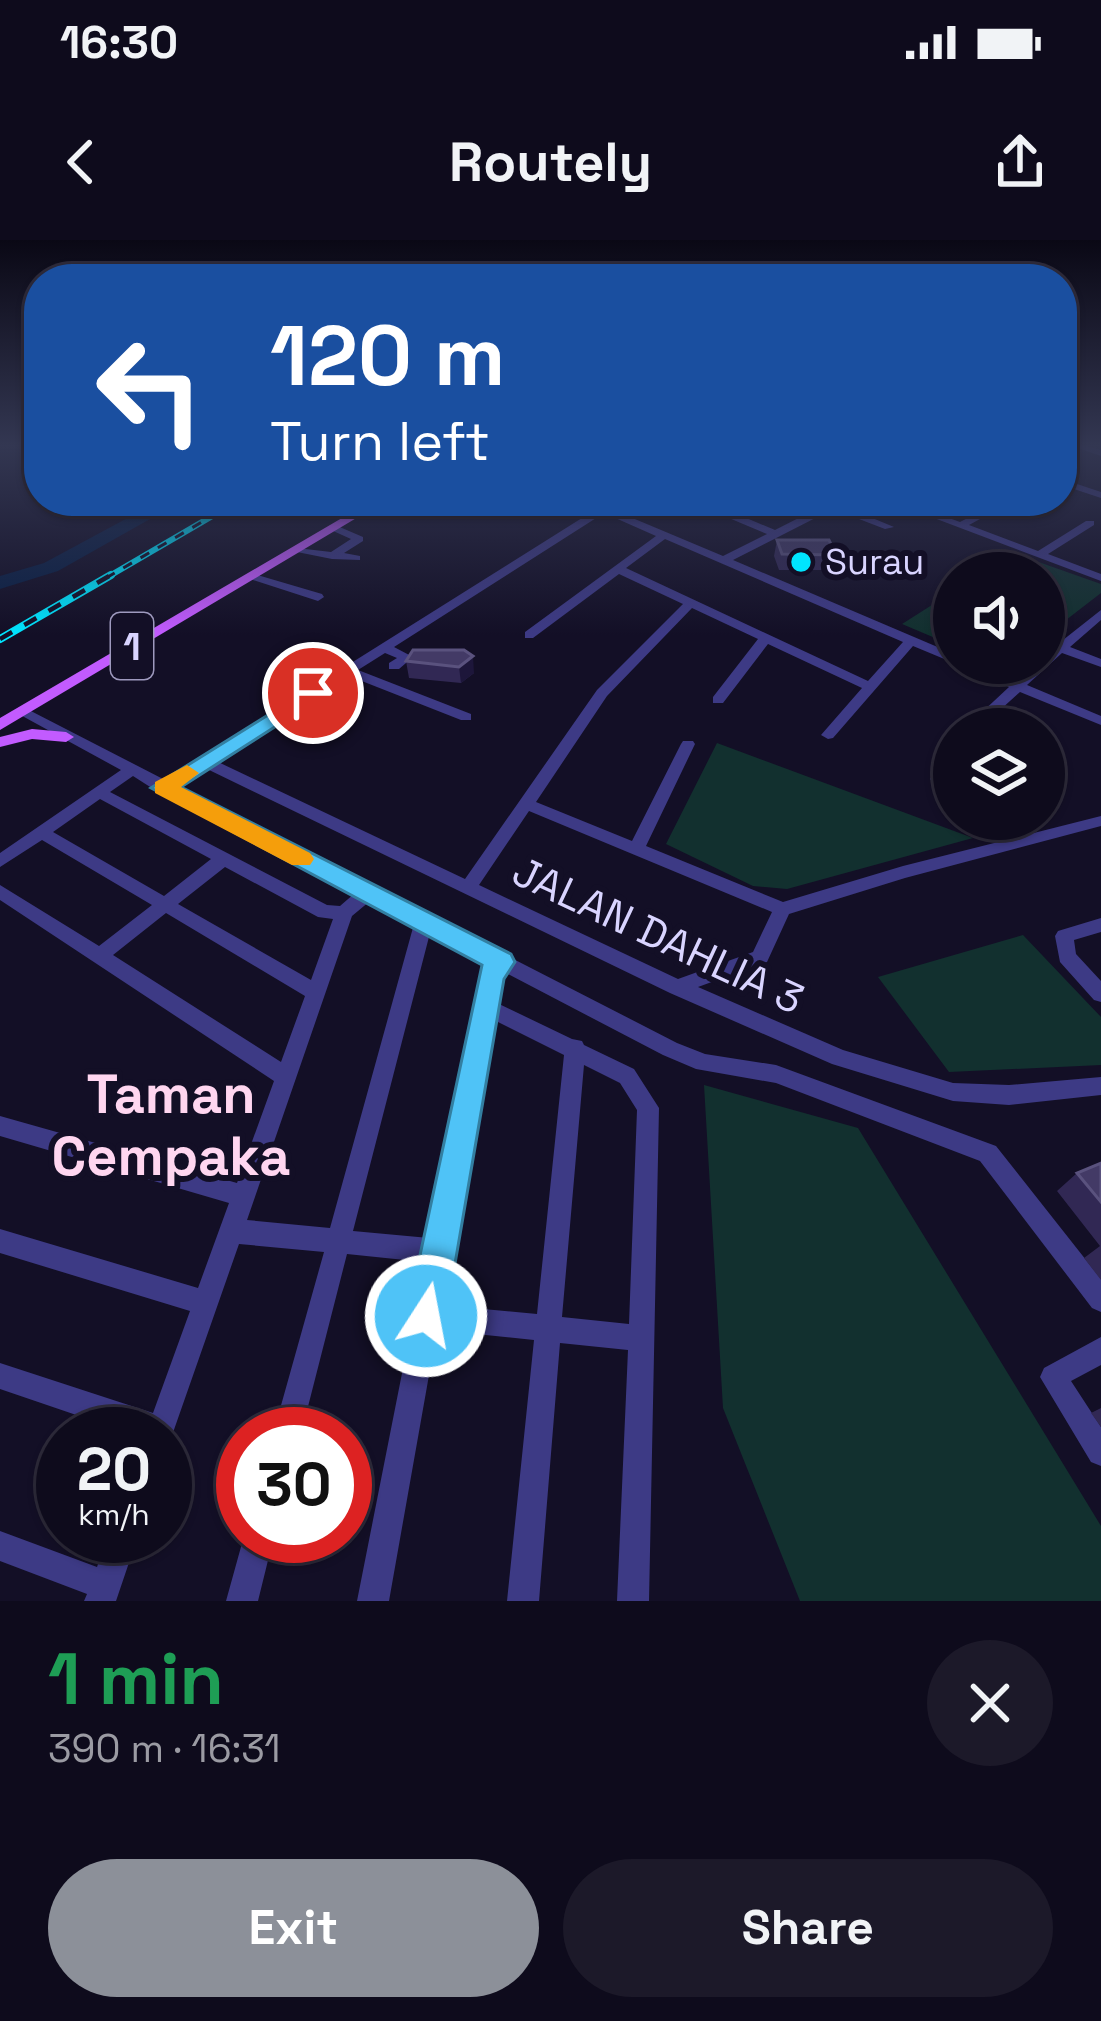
<!DOCTYPE html>
<meta charset="utf-8">
<style>
:root{--surface:#0e0b1c;--page:#1c1929;--text:#f1f3f6;--muted:#9b9ba3;--line:#2e2b3b;--accent:#8c9099}
body{margin:0;font-family:"Space Grotesk",sans-serif;background:var(--page);color:var(--text);height:100vh;display:flex;flex-direction:column;font-size:45px;white-space:nowrap}
*{box-sizing:border-box;margin:0}
p{font-size:39px;color:var(--muted)}
.icon{flex:none;width:66px;height:66px;fill:none;stroke:currentColor;stroke-width:2;stroke-linecap:round;stroke-linejoin:round}
.map{position:relative;height:1361px;overflow:hidden}
.panel{display:flex;flex-direction:column;background:var(--surface);flex:1}
.panel>*{flex:none}
.top-card{position:absolute;left:24px;top:24px;width:1053px;height:252px;border-radius:48px;box-shadow:0 3px 9px #0004,0 0 0 3px var(--line);background:#1a4fa0;color:#fff;overflow:hidden}
.controls{position:absolute;left:933px;top:312px;display:grid;gap:24px}
.controls a{display:grid;place-items:center;width:132px;height:132px;border-radius:50%;background:var(--surface);box-shadow:0 3px 9px #0004,0 0 0 3px var(--line);font-size:60px}
.speed{position:absolute;left:36px;top:1167px;display:flex;gap:24px;font-size:60px;font-weight:700;text-align:center}
.speed>*{display:grid;place-content:center;width:156px;height:156px;border-radius:50%;background:var(--surface);box-shadow:0 3px 9px #0004,0 0 0 3px var(--line);line-height:1}
.speed small{font-size:30px;font-weight:400}
.speed .limit{border:18px solid #d22;background:#fff;color:#111}
.pin{position:absolute;display:grid;place-items:center;width:102px;height:102px;color:#fff;margin:-51px;border:6px solid #fff;border-radius:50%;box-shadow:0 3px 12px #0007}
.me{position:absolute;width:132px;margin:-66px;rotate:11deg;stroke-linejoin:round;filter:drop-shadow(0 0 9px #0008)}
.turn{display:flex;align-items:center;gap:42px;height:252px;padding:0 48px;font-size:54px}
.turn .icon{width:156px;height:156px;stroke-width:2.5}
.turn b{display:block;font-size:84px;line-height:102px}
.round{display:grid;place-items:center;flex:none;width:126px;height:126px;border-radius:63px;background:var(--page)}
.headline{display:flex;align-items:center;justify-content:space-between;height:204px;padding:0 48px}
h1{font-size:72px;font-weight:700;line-height:90px;color:#1e9e55}
.button{display:flex;gap:24px;margin-top:auto;padding:24px 48px}
.button a{flex:1;height:138px;border-radius:72px;background:var(--accent);color:#fff;font-size:48px;font-weight:700;line-height:138px;text-align:center}
.button a+a{background:var(--page);color:var(--text)}
.status{display:flex;justify-content:space-between;align-items:center;height:84px;padding:0 60px;background:var(--surface);direction:ltr}
.status svg{height:33px;fill:currentColor}
header{display:flex;justify-content:space-between;align-items:center;height:156px;padding:0 48px;background:var(--surface);font-size:54px;font-weight:700}
.map>svg:first-child{display:block}
.green{fill:#12302f}
.lines{fill:none;stroke-linecap:round;stroke-linejoin:round}
.river{fill:#0a1f44;fill-rule:evenodd}
.minor{fill:#3d3a85;fill-rule:evenodd}
.major{fill:#c25bff;fill-rule:evenodd}
.rail-far1-casing{stroke:#00e5ff;stroke-width:6}
.rail-casing{stroke:#00e5ff;stroke-width:8}
.rail-far1{stroke:#130f26;stroke-width:3;stroke-dasharray:10;stroke-linecap:butt}
.rail{stroke:#130f26;stroke-width:4.5;stroke-dasharray:14;stroke-linecap:butt}
.wall{fill:#312854}
.shaded-wall{fill:#1d163a}
.building{fill:#433a66;stroke:#5a527e;stroke-width:3}
.route{fill:#4fc3f7;stroke:#337fa1;stroke-width:3}
.slow{fill:#f59e0b}
.poi-dot{fill:#00e5ff;stroke:#130f26;stroke-width:4.5}
.labels{text-anchor:middle;dominant-baseline:central;stroke-width:12;stroke-linejoin:round;paint-order:stroke}
.far-poi-label{font-size:36px;fill:#d9d4ff;stroke:#130f26;text-anchor:start}
.shield{fill:#130f26;stroke:#9e99be;stroke-width:3}
.shield-label{font-size:39px;font-weight:bold;fill:#d9d4ff}
.street-label{font-size:42px;fill:#d9d4ff;stroke:#130f26}
.near-neighbourhood-label{font-size:54px;font-weight:bold;fill:#ffd6f0;stroke:#130f26}
</style>
<div class="status"><b>16:30</b><svg viewBox="0 0 49 12"><path d="M0 12V9h3v3zM5 12V6h3v6zM10 12V3h3v9zM15 12V0h3v12zM26 1h20v11H26zM47 4h2v5h-2z"/></svg></div>
<header><svg class="icon" aria-label="back" viewBox="0 0 24 24"><path d="M15 5l-7 7 7 7"/></svg>Routely<svg class="icon" aria-label="share" viewBox="0 0 24 24"><path d="M12 15V3M7 8l5-5 5 5M5 13v7h14v-7"/></svg></header>
<div class="map">
<svg width="1101" height="1361" viewBox="0 0 1101 1361">
<rect width="100%" height="100%" fill="#130f26"/>
<path class="green" d="M1013,313L1101,344V353L1044,397V333H981Z
M954,351V406L902,384Z
M717,503L973,598L787,649L753,646L666,604Z
M1023,695L1101,777V825L949,832L878,737Z
M704,845L858,888L1101,1286V1361H800L723,1168Z"/>
<g class="lines">
<path class="river" d="M159,261H182L58,331L0,349V336L44,323Z"/>
<path class="minor" d="M1066,204H1080L1101,210V216Z
M1062,239L1101,252V258L1062,245Z
M253,261H263L262,268C281,272 291,261 308,261C293,277 274,278 253,272Z
M431,261C441,261 454,266 463,265C471,264 477,261 486,261L462,272Z
M609,261H621L611,269L723,316L767,294L698,265V261H706L775,290L832,261H845L841,265L894,287L885,289L833,269L733,320L954,414V423L913,406L833,498L828,499L821,495L862,448L768,404L723,463H713V457L758,399L692,368L607,456L536,562L632,601L681,504L683,501H693L695,504L646,606L783,662L903,626L1101,576V586L905,638L789,674L767,722L698,747L843,810L953,843L1009,845L1101,837V855L1009,865L953,861L832,824L670,753L205,528L177,546L677,803L705,814L776,825L996,906L1101,1039V1072L1092,1068L980,921L776,843L696,829L663,815L504,732L499,738L495,762L572,799L582,801L584,805L634,829L659,868L649,1361H617L628,1110L560,1103L539,1361H507L534,1100L437,1090L389,1361H357L424,1022L347,1014L301,1194H273L324,1012L239,1004L169,1204L165,1205V1194H132L0,1149V1123L153,1173L190,1071L0,1013V989L198,1048L229,963L0,896V876L237,943L274,841L0,660V645L99,706L152,665L42,600L0,627V613L121,530L15,472L22,468L27,469L165,540ZM604,273L656,296L525,392V398H533L619,334L683,364L597,450L465,639L216,521L349,436L461,480H471V474L358,430L385,413L397,418L389,423V429H399L413,417L394,407ZM665,299L903,402L868,441L626,328ZM133,536L158,552L355,653L340,666L327,665L110,552ZM100,559L211,619L164,656L53,592ZM529,571L772,672L753,712L678,739L479,645ZM225,627L318,677L333,679L311,740L178,664ZM370,661L414,684L330,988L247,980L352,676ZM166,673L305,756L281,822L113,715ZM430,693L489,723L480,735L429,998L353,991ZM492,779L564,815L537,1074L441,1065ZM584,825L620,843L637,870L629,1084L562,1077Z
M889,261H903L960,282L1000,261H1013L969,285L1038,311L1086,281H1094V285L1048,314L1101,334V341Z
M335,285L363,297V301L344,313L360,316V320L332,319L292,311L297,308L331,312L351,299L331,290V286Z
M254,334L322,354L324,357L318,361L250,339L248,337Z
M1101,370V380L1070,407L1101,419V427L1062,413L1027,445L1101,476V485L1020,452L979,489H964L1009,447L957,423H975L1016,440L1035,423H1044V415Z
M954,510V526L943,542H933L930,539L949,512Z
M1101,678V692L1074,700L1076,714L1101,741V762L1094,760L1060,722L1055,696L1058,691Z
M1101,1097V1125L1071,1141L1101,1187V1226L1091,1222L1040,1137L1044,1128Z
M0,1291L97,1327L108,1296H138L116,1361H84L87,1354L0,1321Z
M244,1296H274L258,1361H226Z"/>
<path class="major" d="M371,261H385L0,490V478Z
M32,489L66,492L74,497L66,502L32,499L0,507V497Z"/>
<defs>
<path id="rail-far1" d="M106,338L238,261"/>
<path id="rail" d="M0,399L111,335"/>
</defs>
<use href="#rail-far1" class="rail-far1-casing"/>
<use href="#rail" class="rail-casing"/>
<use href="#rail-far1" class="rail-far1"/>
<use href="#rail" class="rail"/>
</g>
<path class="wall" d="M777,300L836,315L832,330H779L774,316Z
M413,410L474,433L461,443L409,438L406,421Z
M1101,923V1040L1084,1018L1100,1006L1057,951L1077,933Z
M1101,1168V1187L1091,1173Z"/>
<path class="shaded-wall" d="M472,261H482L467,269V264Z
M473,416L474,433L461,443L459,427Z"/>
<path class="building" d="M777,300H829L836,315L782,314Z
M413,410H464L473,416L459,427L406,421Z
M1101,923V962L1077,933Z"/>
<linearGradient id="sky" x2="0" y2="1"><stop stop-color="#0a0815"/><stop offset="0.52" stop-color="#333752"/><stop offset="1" stop-color="#333752" stop-opacity="0"/></linearGradient>
<rect width="1101" height="395" fill="url(#sky)"/>
<path class="route" d="M313,447L323,453L320,458L181,547L511,714L515,722L504,739L446,1076L440,1090L426,1095L413,1090L407,1076L482,725L151,548Z"/>
<path class="slow" d="M187,525L199,533L181,547L310,613L314,619L310,625H292L155,553V542Z"/>
<circle class="poi-dot" cx="801" cy="322" r="12"/>
<g class="labels">
<g class="far-poi-label">
<text x="825" y="322">Surau</text>
</g>
<rect class="shield" x="111" y="373" width="42" height="66" rx="9"/>
<g class="shield-label">
<text x="132" y="406">1</text>
</g>
<g class="street-label">
<text transform="translate(658 695) rotate(25)">JALAN DAHLIA 3</text>
</g>
<g class="near-neighbourhood-label">
<text x="171" y="854">Taman<tspan x="171" dy="62">Cempaka</tspan></text>
</g>
</g>
</svg>
<div class="controls">
<a><svg class="icon" aria-label="sound" viewBox="0 0 24 24"><path d="M4 9h4l5-4v14l-5-4H4zM17 9q2 3 0 6"/></svg></a>
<a><svg class="icon" aria-label="layers" viewBox="0 0 24 24"><path d="M12 4l9 5-9 5-9-5zM3 14l9 5 9-5"/></svg></a>
</div>
<div class="speed"><div>20<small>km/h</small></div><div class="limit">30</div></div>
<div class="pin" style="left:313px;top:453px;background:#d93025"><svg class="icon" aria-label="arrive" viewBox="0 0 24 24"><path d="M6 21V4h12l-3 4 3 4H6"/></svg></div>
<svg class="me" style="left:426px;top:1076px" viewBox="-20 -20 40 40"><circle r="17" fill="#4fc3f7" stroke="#fff" stroke-width="3"/><path d="M0-11L8 9 0 5-8 9z" fill="#fff"/></svg>
<div class="top-card">
<div class="turn"><svg class="icon" aria-label="left" viewBox="0 0 24 24"><path d="M17 20v-9H6M10 6l-5 5 5 5"/></svg><div><b>120 m</b>Turn left</div></div>
</div>
</div>
<section class="panel">
<div class="headline"><div><h1>1 min</h1><p>390 m · 16:31</p></div><a class="round"><svg class="icon" aria-label="close" viewBox="0 0 24 24"><path d="M6 6l12 12M18 6L6 18"/></svg></a></div>
<div class="button"><a>Exit</a><a>Share</a></div>
</section>
